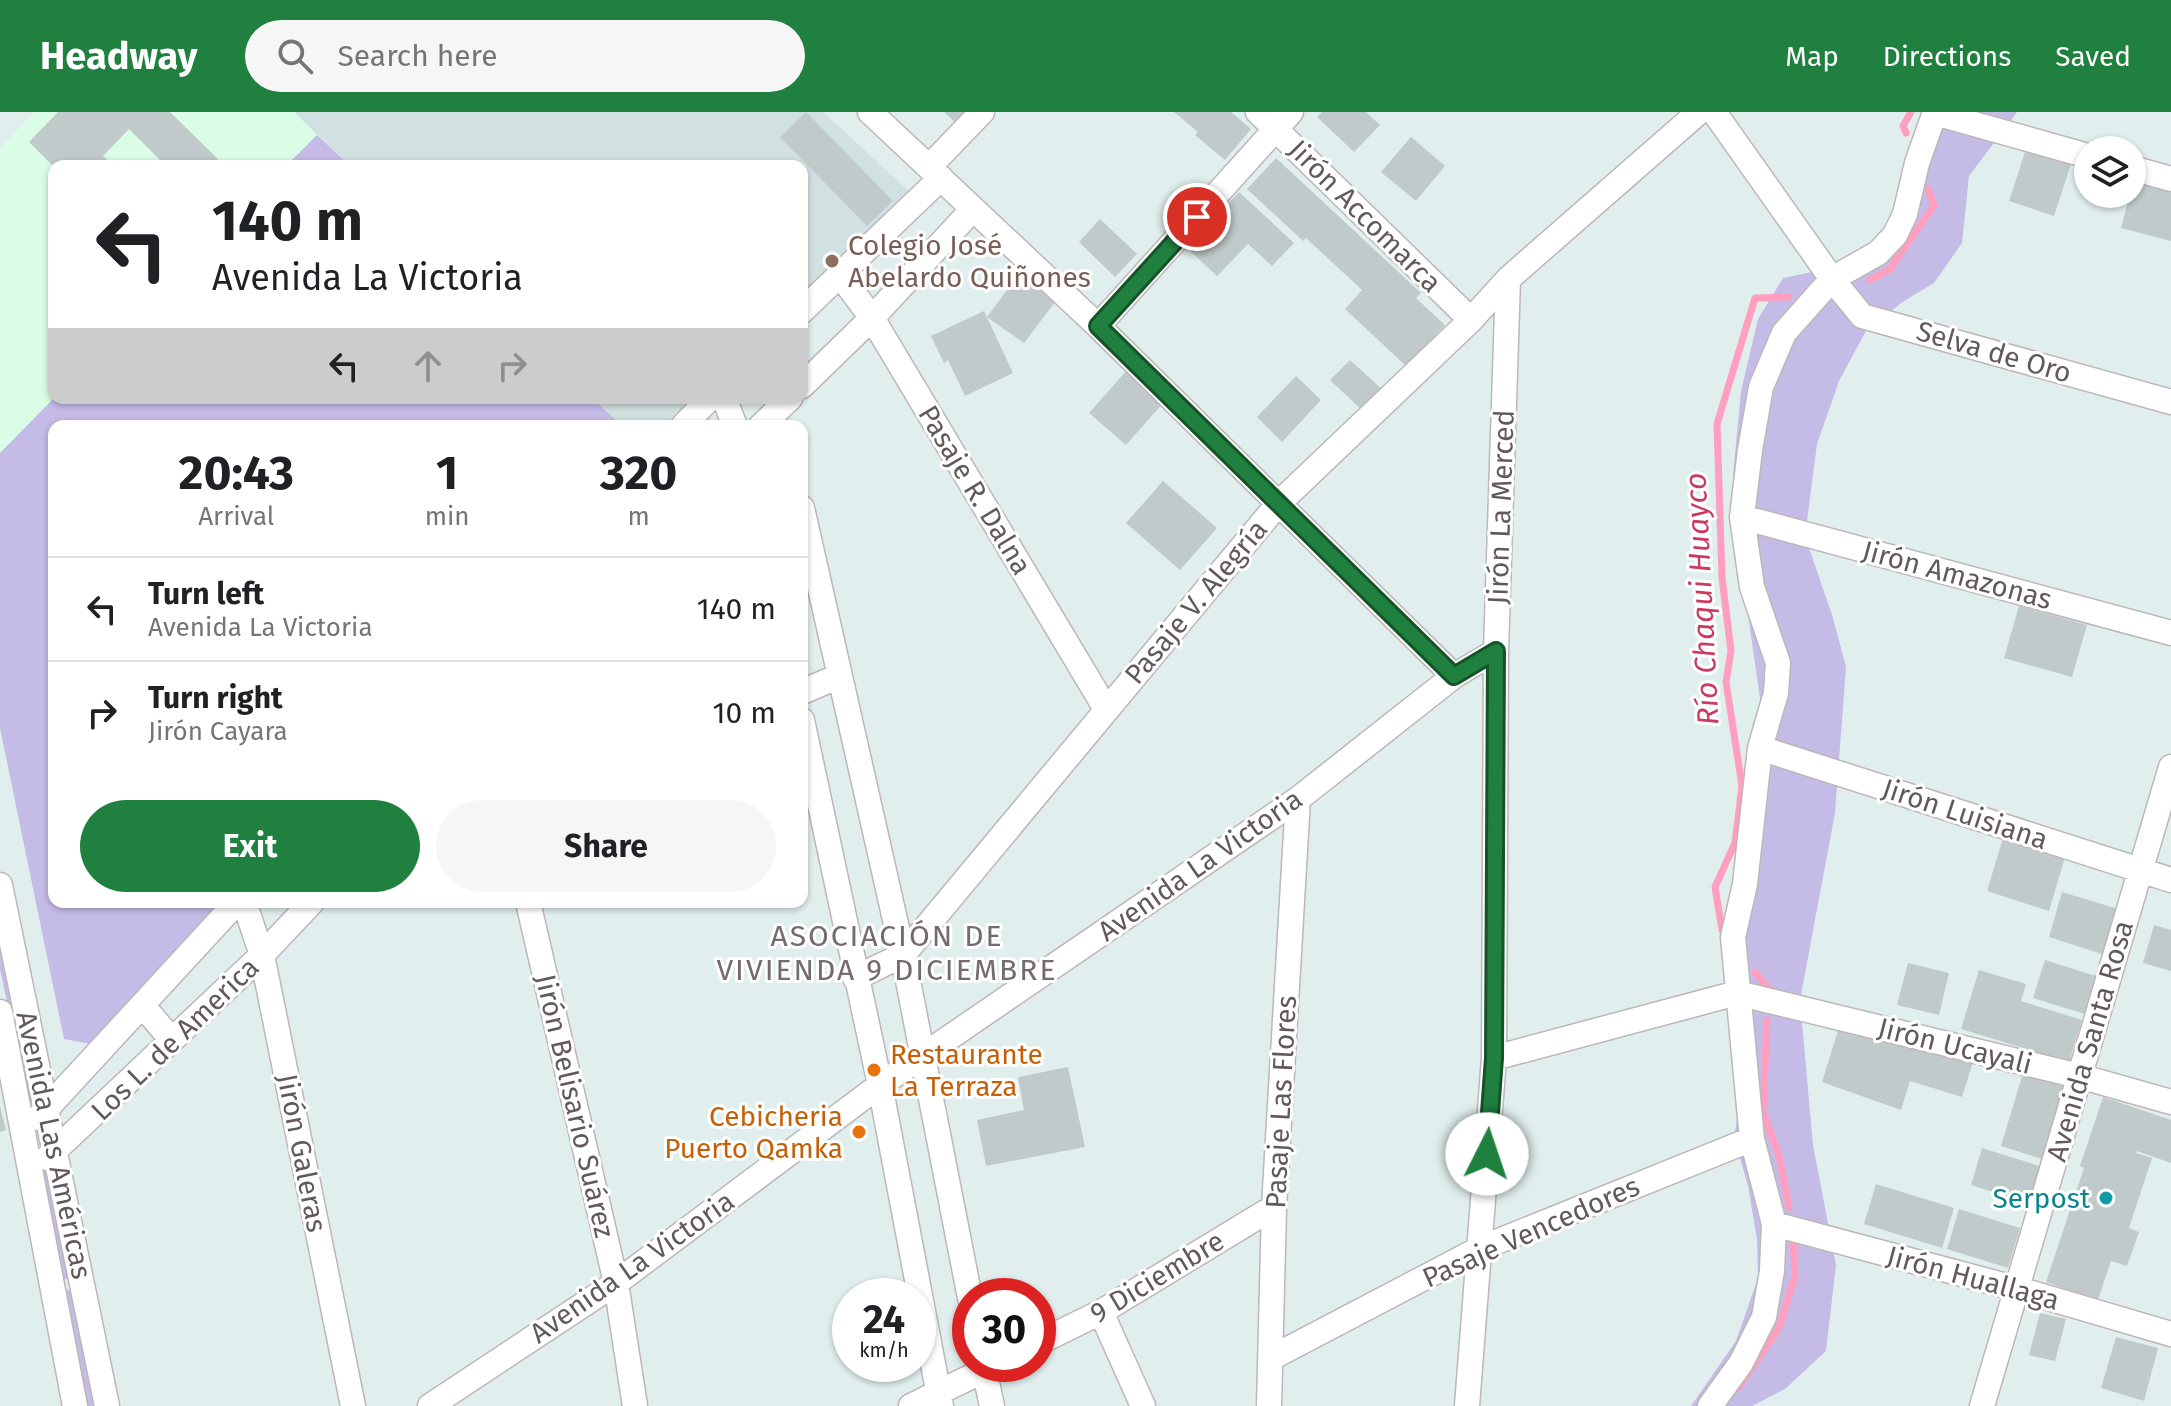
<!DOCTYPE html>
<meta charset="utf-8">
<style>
:root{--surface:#fff;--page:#f6f6f6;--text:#202124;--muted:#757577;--line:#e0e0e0;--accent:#20803f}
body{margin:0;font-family:"Fira Sans",sans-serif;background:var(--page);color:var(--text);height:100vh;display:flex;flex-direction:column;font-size:30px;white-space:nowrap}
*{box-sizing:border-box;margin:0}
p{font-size:26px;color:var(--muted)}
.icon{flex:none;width:44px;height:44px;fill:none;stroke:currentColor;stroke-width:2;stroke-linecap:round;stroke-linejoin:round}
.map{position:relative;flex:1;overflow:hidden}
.details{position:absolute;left:48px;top:308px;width:760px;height:488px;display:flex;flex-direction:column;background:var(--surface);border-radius:16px;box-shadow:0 2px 6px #0004}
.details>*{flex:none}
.hud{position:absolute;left:48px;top:48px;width:760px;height:244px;border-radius:16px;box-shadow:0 2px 6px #0004;background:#fff;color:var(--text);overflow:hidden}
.tools{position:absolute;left:2074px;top:24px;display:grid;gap:16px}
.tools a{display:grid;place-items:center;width:72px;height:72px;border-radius:50%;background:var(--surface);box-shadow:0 2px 6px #0004;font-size:40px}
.speed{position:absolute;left:832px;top:1166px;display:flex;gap:16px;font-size:40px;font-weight:700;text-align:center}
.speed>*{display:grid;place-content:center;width:104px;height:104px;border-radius:50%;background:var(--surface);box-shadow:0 2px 6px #0004;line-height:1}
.speed small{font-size:20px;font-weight:400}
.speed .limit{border:12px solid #d22;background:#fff;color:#111}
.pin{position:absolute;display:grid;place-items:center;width:68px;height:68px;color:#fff;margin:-34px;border:4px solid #fff;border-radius:50%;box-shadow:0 2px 8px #0007}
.me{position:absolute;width:88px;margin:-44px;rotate:4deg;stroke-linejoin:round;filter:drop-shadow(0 0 6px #0008)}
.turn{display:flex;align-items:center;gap:28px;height:168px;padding:0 32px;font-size:36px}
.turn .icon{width:104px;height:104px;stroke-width:2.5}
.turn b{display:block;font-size:56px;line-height:68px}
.lanes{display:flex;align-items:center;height:76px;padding:0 32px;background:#0003;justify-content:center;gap:40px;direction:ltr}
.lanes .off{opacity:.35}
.eta{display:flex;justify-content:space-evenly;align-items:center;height:136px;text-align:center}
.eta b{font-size:48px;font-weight:700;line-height:56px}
.button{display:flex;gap:16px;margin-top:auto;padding:16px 32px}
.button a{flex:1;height:92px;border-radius:48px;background:var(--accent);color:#fff;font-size:32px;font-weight:700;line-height:92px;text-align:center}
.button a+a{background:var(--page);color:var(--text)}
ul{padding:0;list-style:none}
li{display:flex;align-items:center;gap:24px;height:104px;padding:0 32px;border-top:2px solid var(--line)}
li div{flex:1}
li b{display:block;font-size:30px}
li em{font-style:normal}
header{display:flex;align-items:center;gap:48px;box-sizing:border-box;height:112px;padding:0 40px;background:var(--accent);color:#fff}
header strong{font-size:38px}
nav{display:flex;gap:44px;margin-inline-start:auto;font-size:28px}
.search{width:560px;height:72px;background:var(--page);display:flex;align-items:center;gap:20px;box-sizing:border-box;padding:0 28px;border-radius:44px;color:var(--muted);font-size:30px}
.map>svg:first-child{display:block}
.education{fill:#d1e0e0}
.medical{fill:#dafde5}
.green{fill:#c5bbe7}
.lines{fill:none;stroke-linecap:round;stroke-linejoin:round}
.stream{stroke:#ff9fbf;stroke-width:7}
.building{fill:#c0caca}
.minor-casing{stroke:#beb6b7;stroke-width:27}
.minor{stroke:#fff;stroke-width:24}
.route-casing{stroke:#155329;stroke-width:20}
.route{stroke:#20803f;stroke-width:14}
.education-dot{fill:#8d6e63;stroke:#fff;stroke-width:3}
.food-dot{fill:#e8710a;stroke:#fff;stroke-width:3}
.culture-dot{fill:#0f9aa8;stroke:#fff;stroke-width:3}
.labels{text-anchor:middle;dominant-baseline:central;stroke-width:6;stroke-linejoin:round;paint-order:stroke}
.street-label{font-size:28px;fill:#63595b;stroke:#fff}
.education-label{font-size:28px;fill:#785e54;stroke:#fff;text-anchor:start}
.food-label{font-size:28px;fill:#c56008;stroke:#fff;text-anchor:start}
.culture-label{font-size:28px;fill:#0d838f;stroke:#fff;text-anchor:end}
.water-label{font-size:30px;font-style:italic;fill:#ca3a5f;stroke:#fff}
.neighbourhood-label{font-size:30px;letter-spacing:2px;fill:#756a6d;stroke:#fff}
</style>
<header>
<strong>Headway</strong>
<div class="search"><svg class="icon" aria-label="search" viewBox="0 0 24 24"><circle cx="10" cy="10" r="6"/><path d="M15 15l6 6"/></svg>Search here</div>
<nav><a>Map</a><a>Directions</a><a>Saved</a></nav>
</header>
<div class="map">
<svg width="2171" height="1294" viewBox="0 0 2171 1294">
<rect width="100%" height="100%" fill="#e1eeee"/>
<path class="education" d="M294,0H823L924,93L802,205V54H350Z
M592,286H715L684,314H622Z"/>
<path class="medical" d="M35,0H294L317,23L286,54H54V286L0,341V36Z"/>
<path class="green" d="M1926,0H2017L1969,64L1962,131L1934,171L1904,189L1867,217L1839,269L1817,332L1805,424L1833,506L1846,555L1835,701L1800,888L1813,1033L1836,1153L1826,1239L1785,1277L1752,1294H1691L1736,1229L1758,1166L1757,1127L1748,1074L1734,1026L1740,988L1745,792L1771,662L1737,427L1733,363L1741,279L1758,207L1783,166L1880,146Z
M317,23L350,54H286Z
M54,286H592L622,314H54V790H226L91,932L64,927L0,616V341Z
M0,820L28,958L21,959L0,857Z
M46,1057L51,1058L70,1167H62L41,1059Z
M67,1178L72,1179L95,1294H86L65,1179Z"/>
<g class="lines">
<path class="stream" d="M1906,21L1903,14L1911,0
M1870,168L1890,157L1934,93L1928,77
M1722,818L1715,775L1735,731L1742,674L1726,570L1731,539L1722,466L1717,312L1755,186L1789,185
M1755,860L1767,875
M1767,908L1763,999L1779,1044L1789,1095
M1738,1276L1779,1216L1795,1164L1793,1125"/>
</g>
<path class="building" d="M58,0H170L225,54H166L129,17L103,44L114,54H53L29,30Z
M806,0L893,89L867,114L780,25Z
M944,0H973L959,14Z
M1174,0H1231L1251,17L1225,48L1195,23L1198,20Z
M1322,0H1366L1380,13L1354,40L1317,5Z
M1411,25L1445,54L1416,89L1381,60Z
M2026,37L2071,52L2054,104L2009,89Z
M1276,46L1421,181L1416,186L1445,213L1406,254L1345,197L1362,178L1306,126L1303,129L1247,77Z
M2134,66L2171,76V129L2121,116L2130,82H2132Z
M1239,80L1294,131L1272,154L1248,132L1217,164L1187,136Z
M1100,107L1137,142L1115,165L1079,130Z
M1021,159L1058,186L1024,231L987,205Z
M984,199L1013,261L965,284L948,248L944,251L931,224Z
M1350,248L1384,279L1364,300L1330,268Z
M1128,257L1165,289L1126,333L1089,301Z
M1296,264L1321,288L1282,330L1257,305Z
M1163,369L1217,416L1180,458L1126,411Z
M2019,494L2087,513L2072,565L2004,546Z
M2004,723L2066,742L2049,799L1987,779Z
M2062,780L2125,799L2111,845L2049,825Z
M2154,813L2171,818V859L2143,851Z
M2045,848L2099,865L2088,903L2033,886Z
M1908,851L1949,861L1939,903L1897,893Z
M1979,858L2026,872L2021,889L2082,908L2069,950L1961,917Z
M1841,909L1973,950L1962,985L1910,969L1901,998L1822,970Z
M1068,955L1085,1035L986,1054L977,1008L1024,998L1018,965Z
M2023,961L2068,975L2045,1048L2001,1034Z
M2103,985L2171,1008V1051L2137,1039L2136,1041L2152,1046L2129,1116L2139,1120L2127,1154L2111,1149L2098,1188L2046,1170L2084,1056L2080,1054Z
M0,994L6,1018L0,1020Z
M1982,1036L2049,1057L2037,1094L1971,1073Z
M1876,1072L1954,1096L1942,1136L1864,1112Z
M1959,1097L2020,1116L2008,1156L1947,1137Z
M2040,1201L2066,1207L2055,1249L2029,1243Z
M2116,1225L2158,1236L2144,1289L2101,1276Z"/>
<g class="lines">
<defs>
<path id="minor" d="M870,0L1098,214L1454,564
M1258,0L1471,208
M1714,0L1832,167L1862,204L2171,290
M1935,1L2088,44
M929,55L982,0
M2132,56L2171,67
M840,163L872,206L1106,597
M802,199L941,66
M1098,214L1291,0
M802,274L872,206L972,98
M724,286L735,314
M683,314L710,286
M761,314L790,286
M802,396L903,843L970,1186
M1742,405L2171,521
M802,580L839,564
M802,608L880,973L941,1294
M1760,636L2171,768
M0,773L107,1294
M244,790L262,843L353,1294
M528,790L616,1171L635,1294
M855,866L903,843L1278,392L1471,208L1508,167L1699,0
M142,893L172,928
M0,900L75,1294
M1494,946L1737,881L2079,964L2171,990
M38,1006L237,790
M47,1046L262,843L312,790
M1774,1112L2018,1177L2171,1222
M1101,1200L1143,1294
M1038,1231L1101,1200L1274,1095
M1271,1246L1479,1137L1752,1027
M983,1252L992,1294
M430,1294L616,1171L880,973L1298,687L1454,564L1496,539
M911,1294L997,1252
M1269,1294L1274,1095L1298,687
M1467,1294L1494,946L1496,539L1508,167
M1710,1294L1741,1251L1764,1205L1772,1159L1774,1112L1752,1027L1733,825L1745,772L1760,636L1776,581L1778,551L1752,475L1742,405L1750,338L1761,275L1784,221L1832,167L1878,141L1895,123L1905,102L1917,51L1935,0
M1982,1294L2171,655"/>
</defs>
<use href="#minor" class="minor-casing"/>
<use href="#minor" class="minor"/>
</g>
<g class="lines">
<defs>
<path id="route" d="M1197,105L1098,214L1454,564L1496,539L1494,946L1487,1042"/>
</defs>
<use href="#route" class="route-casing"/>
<use href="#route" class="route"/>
</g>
<circle class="education-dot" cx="832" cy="149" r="8"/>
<g class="food-dot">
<circle cx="874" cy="958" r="8"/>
<circle cx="859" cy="1020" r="8"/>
</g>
<circle class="culture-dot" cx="2106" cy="1086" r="8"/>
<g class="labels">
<g class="street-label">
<text transform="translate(1365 104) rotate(45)">Jirón Accomarca</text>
<text transform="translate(1994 240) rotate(16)">Selva de Oro</text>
<text transform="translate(975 378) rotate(59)">Pasaje R. Dalna</text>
<text transform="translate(1501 395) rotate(-88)">Jirón La Merced</text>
<text transform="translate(1957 463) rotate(15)">Jirón Amazonas</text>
<text transform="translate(1196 490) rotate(-50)">Pasaje V. Alegría</text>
<text transform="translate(1965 702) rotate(18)">Jirón Luisiana</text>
<text transform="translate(1200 753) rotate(-35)">Avenida La Victoria</text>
<text transform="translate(175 927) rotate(-44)">Los L. de America</text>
<text transform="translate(2090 929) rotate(-74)">Avenida Santa Rosa</text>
<text transform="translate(1955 934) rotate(14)">Jirón Ucayali</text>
<text transform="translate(1281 990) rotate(-87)">Pasaje Las Flores</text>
<text transform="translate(575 994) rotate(77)">Jirón Belisario Suárez</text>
<text transform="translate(54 1033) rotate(78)">Avenida Las Américas</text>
<text transform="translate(302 1041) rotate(79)">Jirón Galeras</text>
<text transform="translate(1531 1120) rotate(-24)">Pasaje Vencedores</text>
<text transform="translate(632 1155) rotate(-35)">Avenida La Victoria</text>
<text transform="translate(1157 1165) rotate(-31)">9 Diciembre</text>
<text transform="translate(1973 1166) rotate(15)">Jirón Huallaga</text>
</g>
<g class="education-label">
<text x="848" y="133">Colegio José<tspan x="848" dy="32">Abelardo Quiñones</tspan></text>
</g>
<g class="food-label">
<text x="890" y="942">Restaurante<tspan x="890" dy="32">La Terraza</tspan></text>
<text x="843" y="1004" text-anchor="end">Cebicheria<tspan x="843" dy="32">Puerto Qamka</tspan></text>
</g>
<g class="culture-label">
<text x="2090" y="1086">Serpost</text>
</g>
<g class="water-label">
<text transform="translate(1702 487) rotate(-93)">Río Chaqui Huayco</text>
</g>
<g class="neighbourhood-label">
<text x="887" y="824">ASOCIACIÓN DE<tspan x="887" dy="34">VIVIENDA 9 DICIEMBRE</tspan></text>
</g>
</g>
</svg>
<div class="tools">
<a><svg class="icon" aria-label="layers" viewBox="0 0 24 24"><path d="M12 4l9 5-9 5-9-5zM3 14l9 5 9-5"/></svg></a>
</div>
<div class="speed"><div>24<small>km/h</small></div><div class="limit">30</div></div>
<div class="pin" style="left:1197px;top:105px;background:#d93025"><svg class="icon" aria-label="arrive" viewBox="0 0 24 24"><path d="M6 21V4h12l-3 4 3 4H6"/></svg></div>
<svg class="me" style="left:1487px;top:1042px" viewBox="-20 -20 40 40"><circle r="19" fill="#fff"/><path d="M0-13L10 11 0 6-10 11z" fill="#20803f"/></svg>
<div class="hud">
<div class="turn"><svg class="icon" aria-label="left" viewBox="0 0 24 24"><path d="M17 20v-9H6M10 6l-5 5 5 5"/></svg><div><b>140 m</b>Avenida La Victoria</div></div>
<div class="lanes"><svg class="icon" aria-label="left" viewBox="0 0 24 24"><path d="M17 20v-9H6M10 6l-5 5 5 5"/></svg><svg class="icon off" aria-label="ahead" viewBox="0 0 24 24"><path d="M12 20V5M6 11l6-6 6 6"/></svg><svg class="icon off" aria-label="right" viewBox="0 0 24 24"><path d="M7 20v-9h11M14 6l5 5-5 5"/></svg></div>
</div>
<section class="details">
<div class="eta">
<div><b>20:43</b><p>Arrival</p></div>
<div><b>1</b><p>min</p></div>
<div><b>320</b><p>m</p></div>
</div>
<ul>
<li><svg class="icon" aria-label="left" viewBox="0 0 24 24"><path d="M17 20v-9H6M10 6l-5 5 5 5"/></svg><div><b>Turn left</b><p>Avenida La Victoria</p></div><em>140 m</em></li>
<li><svg class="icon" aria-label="right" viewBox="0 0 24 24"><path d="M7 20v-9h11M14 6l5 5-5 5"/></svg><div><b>Turn right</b><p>Jirón Cayara</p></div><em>10 m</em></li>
</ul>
<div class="button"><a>Exit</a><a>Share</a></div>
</section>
</div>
